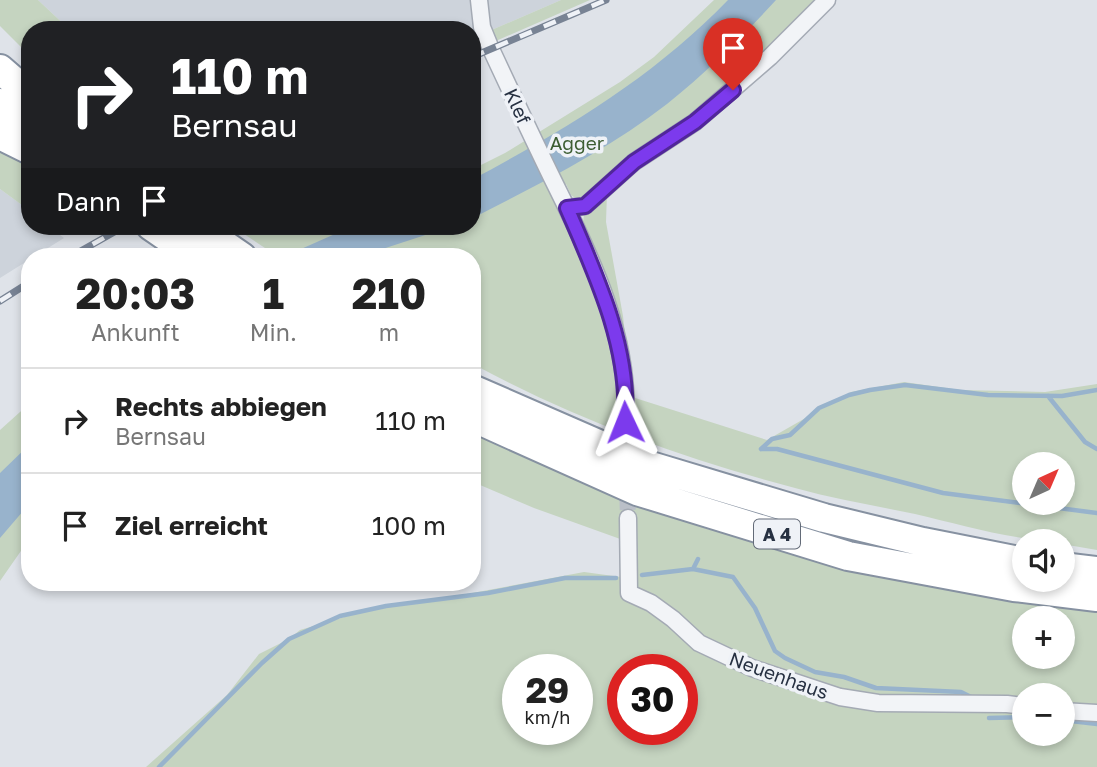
<!DOCTYPE html>
<html lang="de">
<meta charset="utf-8">
<style>
:root{--surface:#fff;--page:#f6f6f6;--text:#222;--muted:#767676;--line:#e0e0e0}
body{margin:0;font-family:"Golos Text",sans-serif;background:var(--page);color:var(--text);height:100vh;display:flex;flex-direction:column;font-size:26px;white-space:nowrap}
*{box-sizing:border-box;margin:0}
p{font-size:23px;color:var(--muted)}
.icon{flex:none;width:38px;height:38px;fill:none;stroke:currentColor;stroke-width:2;stroke-linecap:round;stroke-linejoin:round}
.map{position:relative;flex:1;overflow:hidden}
.side{position:absolute;left:21px;top:248px;width:460px;height:343px;display:flex;flex-direction:column;background:var(--surface);border-radius:28px;box-shadow:0 4px 10px #0003}
.side>*{flex:none}
.banner{position:absolute;left:21px;top:21px;width:460px;height:214px;border-radius:28px;box-shadow:0 4px 10px #0003;background:#202124;color:#fff;overflow:hidden}
.needle{width:46px;rotate:44deg}
.fabs{position:absolute;left:1012px;top:452px;display:grid;gap:14px}
.fabs a{display:grid;place-items:center;width:63px;height:63px;border-radius:50%;background:var(--surface);box-shadow:0 4px 10px #0003;font-size:35px}
.speed{position:absolute;left:502px;top:654px;display:flex;gap:14px;font-size:35px;font-weight:700;text-align:center}
.speed>*{display:grid;place-content:center;width:91px;height:91px;border-radius:50%;background:var(--surface);box-shadow:0 4px 10px #0003;line-height:1}
.speed small{font-size:18px;font-weight:400}
.speed .limit{border:10px solid #d22;background:#fff;color:#111}
.pin{position:absolute;display:grid;place-items:center;width:60px;height:60px;color:#fff;margin:-72px -30px;border-radius:50% 50% 50% 0;rotate:-45deg;box-shadow:0 0 7px #0007}
.pin .icon{rotate:45deg}
.me{position:absolute;width:77px;margin:-38px;rotate:358deg;stroke-linejoin:round;filter:drop-shadow(0 0 5px #0008)}
.turn{display:flex;align-items:center;gap:24px;height:147px;padding:0 35px;font-size:32px}
.turn .icon{width:91px;height:91px;stroke-width:2.5}
.turn b{display:block;font-size:49px;line-height:60px}
.then{display:flex;align-items:center;height:66px;padding:0 35px;background:#0003;gap:14px;font-size:26px}
.eta{display:flex;justify-content:space-evenly;align-items:center;height:119px;text-align:center}
.eta b{font-size:42px;font-weight:700;line-height:49px}
ul{padding:0;list-style:none}
li{display:flex;align-items:center;gap:21px;height:105px;padding:0 35px;border-top:2px solid var(--line)}
li div{flex:1}
li b{display:block;font-size:26px}
li em{font-style:normal}
.map>svg:first-child{display:block}
.built{fill:#cdd3db}
.green{fill:#c5d4c0;fill-rule:evenodd}
.water{fill:#98b3cc}
.lines{fill:none;stroke-linecap:round;stroke-linejoin:round}
.stream{stroke:#98b3cc;stroke-width:4.5}
.street-tunnel{stroke:#babfc8;stroke-width:16;stroke-dasharray:16 8;stroke-linecap:butt}
.street-casing{stroke:#a4aab4;stroke-width:19}
.highway-casing{stroke:#8691a1;stroke-width:32}
.street{stroke:#f2f4f7;stroke-width:16}
.highway{stroke:#fff;stroke-width:28}
.rail-casing{stroke:#788394;stroke-width:7}
.rail{stroke:#eff2f7;stroke-width:4.5;stroke-dasharray:13;stroke-linecap:butt}
.route-casing{stroke:#51269a;stroke-width:18}
.route{stroke:#7c3aed;stroke-width:12}
.labels{text-anchor:middle;dominant-baseline:central;stroke-width:7;stroke-linejoin:round;paint-order:stroke}
.shield{fill:#eff2f7;stroke:#636b78;stroke-width:2}
.shield-label{font-size:18px;font-weight:bold;fill:#273142}
.street-label{font-size:19px;fill:#273142;stroke:#eff2f7}
.park-label{font-size:19px;fill:#3d5e33;stroke:#eff2f7}
</style>
<div class="map">
<svg width="1097" height="767" viewBox="0 0 1097 767">
<rect width="100%" height="100%" fill="#dfe3e9"/>
<path class="built" d="M38,0H561L473,38L472,30H70Z
M0,189L30,211V226H48L64,238L0,278Z"/>
<path class="green" d="M0,0H38L70,30H30V56L0,26Z
M561,0H590L473,51V38Z
M714,0H818L729,85L586,199L578,200L571,195L566,184L550,194L567,223L602,302L619,378L615,390L627,395L583,225L584,213L607,193L606,222L623,316L632,397L767,440L851,392L904,382L960,390L1045,392L1097,384V550L1062,544V541C1013,541 963,525 915,514C876,506 835,499 795,488C684,459 574,419 473,364L472,257H250L265,248L232,226H472L473,169L505,153L620,82L654,57ZM1024,464H1062V502H1024Z
M0,146L30,161V211L0,189Z
M30,403V538L0,581V430Z
M473,435L707,529L973,593L1033,603L1097,611V767H146L227,695L259,654L289,639L300,630L382,606L456,596L584,572L621,577L622,595L702,641L633,590L623,540L534,508L473,482ZM1024,618H1062V656H1024ZM518,670H578V730H518ZM623,670H682V730H623ZM1024,695H1062V733H1024Z"/>
<path class="water" d="M728,0H776C742,37 707,72 667,104C608,150 539,184 473,218V179C565,130 655,76 728,0Z
M353,226H453L358,257H283Z
M30,444V503L0,538V473Z"/>
<g class="lines">
<path class="stream" d="M1048,396L1085,442L1097,449
M761,449L772,439L790,435L819,408L849,395L870,390L905,385L988,395L1062,396L1097,390
M762,449H777L943,493L1097,513
M693,569L733,577L755,608L775,651L785,658L815,672L844,677L876,688L961,692L971,697
M642,575L693,569L698,559
M989,718L1024,717
M1062,720L1097,724
M159,767L262,663L289,639L340,616L386,606L488,593L565,578H616"/>
<path class="street-tunnel" d="M625,422L628,518"/>
<defs>
<path id="street" d="M479,0L482,27L491,49C512,94 533,139 555,184C591,256 631,340 625,422
M567,208L585,206L634,162L695,122L770,57L827,0
M628,518L629,593L651,603L673,619L699,643L752,668L840,697L878,703L1007,704L1024,706
M1062,711L1097,713"/>
<path id="highway" d="M0,69L30,95
M0,103L30,129
M0,135L30,150
M151,226L196,257
M197,226L242,257
M472,389L644,464L824,518L923,542L1024,562
M472,417L637,491L848,556L1014,587L1097,597
M1062,567L1097,571"/>
</defs>
<use href="#street" class="street-casing"/>
<use href="#highway" class="highway-casing"/>
<use href="#street" class="street"/>
<use href="#highway" class="highway"/>
<defs>
<path id="rail" d="M472,57L606,0
M70,257L125,226
M0,301L30,282"/>
</defs>
<use href="#rail" class="rail-casing"/>
<use href="#rail" class="rail"/>
</g>
<g class="lines">
<defs>
<path id="route" d="M625,422C630,347 596,275 567,208L585,206L634,162L695,122L733,90"/>
</defs>
<use href="#route" class="route-casing"/>
<use href="#route" class="route"/>
</g>
<g class="labels">
<rect class="shield" x="754" y="519.5" width="46" height="29" rx="5"/>
<g class="shield-label">
<text x="777" y="534">A 4</text>
</g>
<g class="street-label">
<text transform="translate(518 106) rotate(65)">Klef</text>
<text transform="translate(779 675) rotate(20)">Neuenhaus</text>
</g>
<g class="park-label">
<text x="577" y="142">Agger</text>
</g>
</g>
</svg>
<div class="fabs">
<a><svg class="needle" viewBox="-14 -14 28 28"><path d="M0-13l5 13h-10z" fill="#e53935"/><path d="M0 13l5-13h-10z" fill="#767676"/></svg></a>
<a><svg class="icon" aria-label="sound" viewBox="0 0 24 24"><path d="M4 9h4l5-4v14l-5-4H4zM17 9q2 3 0 6"/></svg></a>
<a>+</a>
<a>−</a>
</div>
<div class="speed"><div>29<small>km/h</small></div><div class="limit">30</div></div>
<div class="pin" style="left:733px;top:90px;background:#d93025"><svg class="icon" aria-label="arrive" viewBox="0 0 24 24"><path d="M6 21V4h12l-3 4 3 4H6"/></svg></div>
<svg class="me" style="left:625px;top:422px" viewBox="-20 -20 40 40"><path d="M0-17L14 15 0 8-14 15z" fill="#7c3aed" stroke="#fff" stroke-width="4"/></svg>
<div class="banner">
<div class="turn"><svg class="icon" aria-label="right" viewBox="0 0 24 24"><path d="M7 20v-9h11M14 6l5 5-5 5"/></svg><div><b>110 m</b>Bernsau</div></div>
<div class="then">Dann<svg class="icon" aria-label="arrive" viewBox="0 0 24 24"><path d="M6 21V4h12l-3 4 3 4H6"/></svg></div>
</div>
<section class="side">
<div class="eta">
<div><b>20:03</b><p>Ankunft</p></div>
<div><b>1</b><p>Min.</p></div>
<div><b>210</b><p>m</p></div>
</div>
<ul>
<li><svg class="icon" aria-label="right" viewBox="0 0 24 24"><path d="M7 20v-9h11M14 6l5 5-5 5"/></svg><div><b>Rechts abbiegen</b><p>Bernsau</p></div><em>110 m</em></li>
<li><svg class="icon" aria-label="arrive" viewBox="0 0 24 24"><path d="M6 21V4h12l-3 4 3 4H6"/></svg><div><b>Ziel erreicht</b></div><em>100 m</em></li>
</ul>
</section>
</div>
